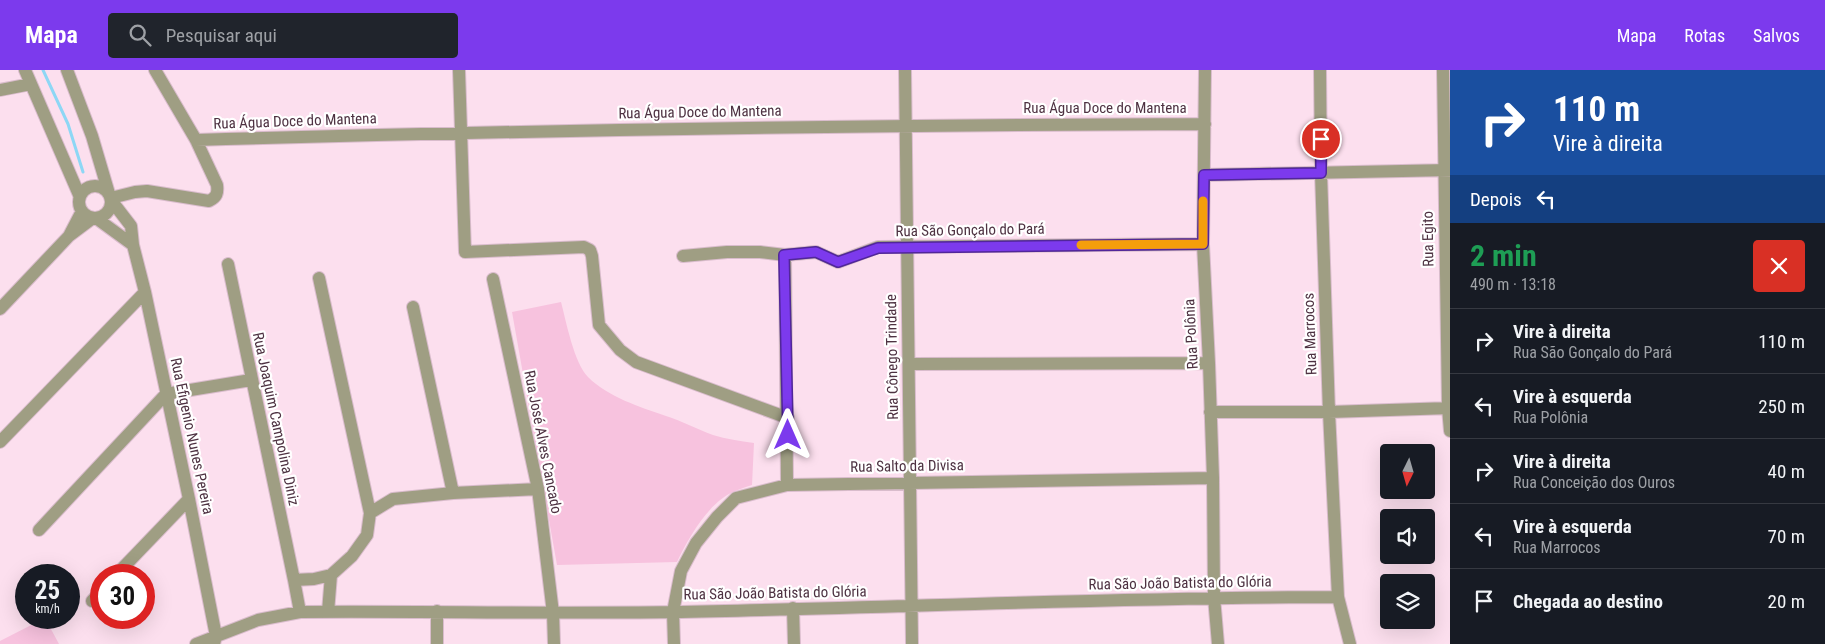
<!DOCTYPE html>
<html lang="pt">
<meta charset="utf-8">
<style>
:root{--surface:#171b24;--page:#20242c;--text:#f1f3f6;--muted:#9ea1a6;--line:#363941;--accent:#7c3aed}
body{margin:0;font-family:"Roboto Condensed",sans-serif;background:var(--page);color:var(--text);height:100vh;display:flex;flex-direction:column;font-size:19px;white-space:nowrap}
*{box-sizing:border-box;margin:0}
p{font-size:16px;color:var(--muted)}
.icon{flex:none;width:28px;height:28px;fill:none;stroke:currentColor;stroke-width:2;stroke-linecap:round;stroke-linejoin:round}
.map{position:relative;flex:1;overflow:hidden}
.panel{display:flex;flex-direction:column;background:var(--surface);width:375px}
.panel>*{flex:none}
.guide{background:#1a4fa0;color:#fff;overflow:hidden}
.needle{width:32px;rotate:185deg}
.buttons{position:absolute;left:1380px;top:374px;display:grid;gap:10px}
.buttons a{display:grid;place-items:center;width:55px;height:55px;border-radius:5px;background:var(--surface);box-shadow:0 5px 20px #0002;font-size:25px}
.speed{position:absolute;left:15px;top:494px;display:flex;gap:10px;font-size:25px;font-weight:700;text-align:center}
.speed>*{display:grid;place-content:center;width:65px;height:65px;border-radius:50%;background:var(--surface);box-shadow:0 5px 20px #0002;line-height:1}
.speed small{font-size:12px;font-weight:400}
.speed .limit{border:8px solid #d22;background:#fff;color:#111}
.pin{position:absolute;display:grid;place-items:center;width:42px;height:42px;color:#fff;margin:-21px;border:2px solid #fff;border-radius:50%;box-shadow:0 1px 5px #0007}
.me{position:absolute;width:55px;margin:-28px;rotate:0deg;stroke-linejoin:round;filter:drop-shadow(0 0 4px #0008)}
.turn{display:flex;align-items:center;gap:18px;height:105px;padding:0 20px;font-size:22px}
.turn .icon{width:65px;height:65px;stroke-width:2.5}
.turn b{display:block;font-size:35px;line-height:42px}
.then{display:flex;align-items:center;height:48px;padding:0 20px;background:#0003;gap:10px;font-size:19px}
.round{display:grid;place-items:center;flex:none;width:52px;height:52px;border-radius:5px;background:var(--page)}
.summary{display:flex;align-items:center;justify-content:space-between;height:85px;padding:0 20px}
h1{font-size:30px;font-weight:700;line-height:38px;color:#1e9e55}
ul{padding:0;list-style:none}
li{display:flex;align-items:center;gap:15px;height:65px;padding:0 20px;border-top:1px solid var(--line)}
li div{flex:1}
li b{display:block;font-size:19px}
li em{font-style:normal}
header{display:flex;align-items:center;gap:30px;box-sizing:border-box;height:70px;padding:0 25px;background:var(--accent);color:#fff}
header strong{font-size:24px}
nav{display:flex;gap:28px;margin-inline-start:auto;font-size:18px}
.search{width:350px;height:45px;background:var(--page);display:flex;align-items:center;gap:12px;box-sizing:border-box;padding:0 18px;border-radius:5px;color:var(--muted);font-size:19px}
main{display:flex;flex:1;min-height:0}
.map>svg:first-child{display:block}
.green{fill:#f7c2de}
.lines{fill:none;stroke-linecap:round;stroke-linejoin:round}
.stream{stroke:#8dd7f5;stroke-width:3}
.minor-casing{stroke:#d9bccc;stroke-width:14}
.minor{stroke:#9f9e83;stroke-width:12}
.route-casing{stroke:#51269a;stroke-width:12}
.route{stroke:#7c3aed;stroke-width:9}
.slow{stroke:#f59e0b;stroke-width:9}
.labels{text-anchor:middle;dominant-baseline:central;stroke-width:4.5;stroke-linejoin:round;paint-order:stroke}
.street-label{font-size:15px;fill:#4e3242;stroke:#fff}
</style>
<header>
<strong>Mapa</strong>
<div class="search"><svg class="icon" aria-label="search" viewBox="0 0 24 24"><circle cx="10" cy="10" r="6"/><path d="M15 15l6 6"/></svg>Pesquisar aqui</div>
<nav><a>Mapa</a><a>Rotas</a><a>Salvos</a></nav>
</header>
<main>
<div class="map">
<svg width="1450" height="574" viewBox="0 0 1450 574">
<rect width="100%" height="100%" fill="#fcdfee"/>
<path class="green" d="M561,232C566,251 574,293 588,307C608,327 640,337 666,346C682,351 697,359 713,365C726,369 740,371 754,373L752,415C746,417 739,419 733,422C708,433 688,469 677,492L557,495L512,242Z
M45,548L59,574H0V571Z"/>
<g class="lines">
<path class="stream" d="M43,0L68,54L83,102"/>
<defs>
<path id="minor" d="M25,0L80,127
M67,0L92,66L110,127
M459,0L465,182L584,177L590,180L592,186L599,255L620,280L636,292L788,348
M905,0L912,574
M1205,0L1203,174L1209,293L1213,408L1214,527L1218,574
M1320,0L1321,103L1329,342L1338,527L1350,574
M1443,0L1448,338L1450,361
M0,20L31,14
M196,70C532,60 868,55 1205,54
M1204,105L1450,100
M79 132a16 16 0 1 1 32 0a16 16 0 1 1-32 0Z
M111,128L135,122L147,121L209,131C217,127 218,123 217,115L196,70L155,0
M111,130L131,156L133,175L145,222L189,429L216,566L214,574
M82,141L69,166L93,148
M96,148L133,175
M785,185L787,415
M683,186L727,182H760L785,185L816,182L838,192L878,177L1203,174
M228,194L294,510
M319,208L370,443
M493,209L538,419L553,543L554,574
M413,237L453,423
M0,239L69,166
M909,294L1209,293
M1210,342H1329L1450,338
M0,372L145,222
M39,460L166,324L251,310
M116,505L189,429
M92,531L101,521
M793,538L794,574
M300,542L294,510L314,509L331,505L352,486L367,465L370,443L393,429L453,423L538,419
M328,542L331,505
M196,574L258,550L300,542C424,541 547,544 671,542C893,538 1115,527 1338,527
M437,574V541
M674,574L673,542L681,501L696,473L717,447L736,428L787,415L1213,408"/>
</defs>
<use href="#minor" class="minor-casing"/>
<use href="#minor" class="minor"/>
</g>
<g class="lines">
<defs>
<path id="route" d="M788,365L784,185L816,182L838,192L878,178L1203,174L1204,105L1321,103V69"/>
</defs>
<use href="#route" class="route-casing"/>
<use href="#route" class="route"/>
<path class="slow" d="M1081,175L1203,174V131"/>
</g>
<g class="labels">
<g class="street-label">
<text x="1105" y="38">Rua Água Doce do Mantena</text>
<text transform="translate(700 42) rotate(-1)">Rua Água Doce do Mantena</text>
<text transform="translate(295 51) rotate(-2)">Rua Água Doce do Mantena</text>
<text transform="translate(970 160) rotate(-1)">Rua São Gonçalo do Pará</text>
<text transform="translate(1428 169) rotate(-91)">Rua Egito</text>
<text transform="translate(1191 264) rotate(-93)">Rua Polônia</text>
<text transform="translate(1310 264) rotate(-92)">Rua Marrocos</text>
<text transform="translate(892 287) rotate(-91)">Rua Cônego Trindade</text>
<text transform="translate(276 349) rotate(78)">Rua Joaquim Campolina Diniz</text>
<text transform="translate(192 366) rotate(78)">Rua Efigenio Nunes Pereira</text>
<text transform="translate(543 372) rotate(79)">Rua José Alves Cancado</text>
<text transform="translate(907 396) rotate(-1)">Rua Salto da Divisa</text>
<text transform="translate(1180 513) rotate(-1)">Rua São João Batista do Glória</text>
<text transform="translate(775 523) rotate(-1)">Rua São João Batista do Glória</text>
</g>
</g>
</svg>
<div class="buttons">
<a><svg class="needle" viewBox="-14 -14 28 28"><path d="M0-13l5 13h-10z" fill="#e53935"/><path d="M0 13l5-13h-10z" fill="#9ea1a6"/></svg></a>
<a><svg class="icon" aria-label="sound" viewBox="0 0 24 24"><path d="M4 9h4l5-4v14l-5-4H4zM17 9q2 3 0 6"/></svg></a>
<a><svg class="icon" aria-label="layers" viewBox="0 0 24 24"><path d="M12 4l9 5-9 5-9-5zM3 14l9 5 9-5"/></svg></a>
</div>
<div class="speed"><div>25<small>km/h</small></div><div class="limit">30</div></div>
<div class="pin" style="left:1321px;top:69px;background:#d93025"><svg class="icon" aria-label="arrive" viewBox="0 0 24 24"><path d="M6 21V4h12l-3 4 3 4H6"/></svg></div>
<svg class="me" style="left:788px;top:365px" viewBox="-20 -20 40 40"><path d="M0-17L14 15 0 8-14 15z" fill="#7c3aed" stroke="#fff" stroke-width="4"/></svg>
</div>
<section class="panel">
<div class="guide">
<div class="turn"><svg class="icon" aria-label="right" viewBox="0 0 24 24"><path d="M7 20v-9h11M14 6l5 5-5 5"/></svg><div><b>110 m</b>Vire à direita</div></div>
<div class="then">Depois<svg class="icon" aria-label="left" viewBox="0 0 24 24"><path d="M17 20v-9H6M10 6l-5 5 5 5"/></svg></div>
</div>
<div class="summary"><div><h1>2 min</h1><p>490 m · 13:18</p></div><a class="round" style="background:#d93025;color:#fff"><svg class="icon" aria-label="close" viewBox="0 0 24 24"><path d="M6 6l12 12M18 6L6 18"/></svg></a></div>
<ul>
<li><svg class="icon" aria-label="right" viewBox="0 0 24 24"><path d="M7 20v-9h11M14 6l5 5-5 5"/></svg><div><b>Vire à direita</b><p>Rua São Gonçalo do Pará</p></div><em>110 m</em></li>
<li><svg class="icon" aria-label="left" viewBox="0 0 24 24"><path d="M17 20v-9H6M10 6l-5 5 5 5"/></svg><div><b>Vire à esquerda</b><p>Rua Polônia</p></div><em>250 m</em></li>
<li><svg class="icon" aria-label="right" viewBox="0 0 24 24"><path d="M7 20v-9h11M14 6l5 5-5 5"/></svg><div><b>Vire à direita</b><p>Rua Conceição dos Ouros</p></div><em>40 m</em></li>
<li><svg class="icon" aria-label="left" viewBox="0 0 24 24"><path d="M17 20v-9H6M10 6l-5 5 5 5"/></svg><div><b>Vire à esquerda</b><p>Rua Marrocos</p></div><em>70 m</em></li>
<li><svg class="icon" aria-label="arrive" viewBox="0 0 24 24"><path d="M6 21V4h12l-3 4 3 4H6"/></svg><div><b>Chegada ao destino</b></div><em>20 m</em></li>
</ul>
</section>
</main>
